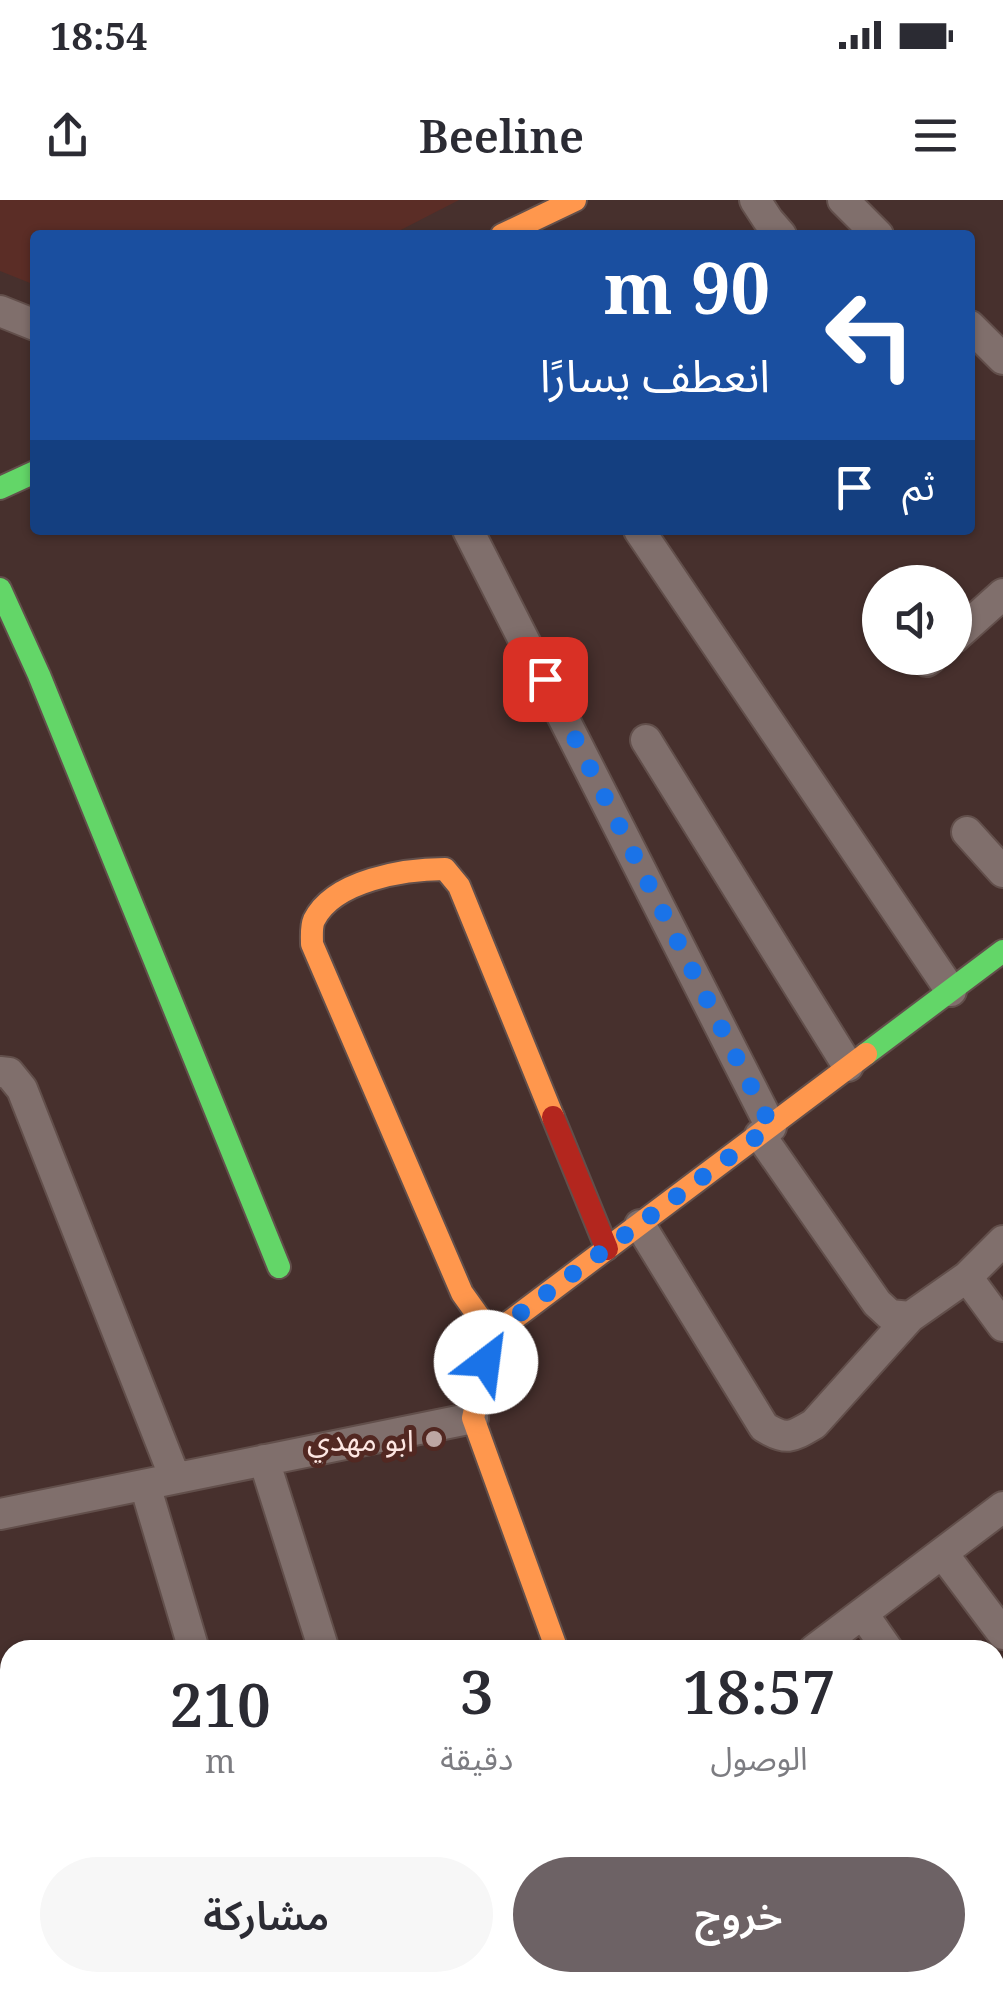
<!DOCTYPE html>
<html lang="ar">
<meta charset="utf-8">
<style>
:root{--surface:#fff;--page:#f7f7f7;--text:#2b2b33;--muted:#7c7c81;--accent:#6d6265}
body{margin:0;font-family:"Noto Serif","Noto Sans Arabic",serif;background:var(--page);color:var(--text);direction:rtl;height:100vh;display:flex;flex-direction:column;font-size:38px;white-space:nowrap}
*{box-sizing:border-box;margin:0}
p{font-size:32px;color:var(--muted)}
.icon{flex:none;width:55px;height:55px;fill:none;stroke:currentColor;stroke-width:2;stroke-linecap:round;stroke-linejoin:round}
.map{position:relative;flex:1;overflow:hidden;direction:ltr}
.sheet{position:absolute;left:0px;top:1440px;width:1005px;height:352px;display:flex;flex-direction:column;background:var(--surface);border-radius:30px 30px 0 0;box-shadow:0 2px 8px #0004;direction:rtl}
.sheet>*{flex:none}
.banner{position:absolute;left:30px;top:30px;width:945px;height:305px;border-radius:10px;box-shadow:0 2px 8px #0004;direction:rtl;background:#1a4fa0;color:#fff;overflow:hidden}
.controls{position:absolute;left:862px;top:365px;display:grid;gap:20px}
.controls a{display:grid;place-items:center;width:110px;height:110px;border-radius:50%;background:var(--surface);box-shadow:0 2px 8px #0004;font-size:50px}
.pin{position:absolute;display:grid;place-items:center;width:85px;height:85px;color:#fff;margin:-42px;border-radius:20px;box-shadow:0 5px 15px #0006}
.me{position:absolute;width:110px;margin:-55px;rotate:30deg;stroke-linejoin:round;filter:drop-shadow(0 0 8px #0008)}
.turn{display:flex;align-items:center;gap:35px;height:210px;padding:0 40px;font-size:45px}
.turn .icon{width:130px;height:130px;stroke-width:2.5}
.turn b{display:block;font-size:70px;line-height:85px}
.then{display:flex;align-items:center;height:95px;padding:0 40px;background:#0003;gap:20px;font-size:38px}
.eta{display:flex;justify-content:space-evenly;align-items:center;height:170px;text-align:center}
.eta b{font-size:60px;font-weight:600;line-height:70px}
.primary-button{display:flex;gap:20px;margin-top:auto;padding:20px 40px}
.primary-button a{flex:1;height:115px;border-radius:60px;background:var(--accent);color:#fff;font-size:40px;font-weight:600;line-height:115px;text-align:center}
.primary-button a+a{background:var(--page);color:var(--text)}
.status{display:flex;justify-content:space-between;align-items:center;height:70px;padding:0 50px;background:var(--surface);direction:ltr}
.status svg{height:28px;fill:currentColor}
header{display:flex;justify-content:space-between;align-items:center;height:130px;padding:0 40px;background:var(--surface);font-size:45px;font-weight:600}
.map>svg:first-child{display:block}
.built{fill:#5b2d26}
.lines{fill:none;stroke-linecap:round;stroke-linejoin:round}
.street-casing{stroke:#624f4b;stroke-width:34}
.fast-casing{stroke:#624f4b;stroke-width:26}
.slow-casing{stroke:#624f4b;stroke-width:26}
.jam-casing{stroke:#624f4b;stroke-width:26}
.street{stroke:#806f6c;stroke-width:30}
.fast{stroke:#63d668;stroke-width:22}
.slow{stroke:#ff974d;stroke-width:22}
.jam{stroke:#b3261e;stroke-width:22}
.route{stroke:#1a73e8;stroke-width:18;stroke-dasharray:0 32.4}
.poi-dot{fill:#bda6a3;stroke:#522822;stroke-width:4}
.labels{text-anchor:middle;dominant-baseline:central;stroke-width:10;stroke-linejoin:round;paint-order:stroke}
.poi-label{font-size:30px;fill:#fde6e2;stroke:#522822;text-anchor:end}
</style>
<div class="status"><b>18:54</b><svg viewBox="0 0 49 12"><path d="M0 12V9h3v3zM5 12V6h3v6zM10 12V3h3v9zM15 12V0h3v12zM26 1h20v11H26zM47 4h2v5h-2z"/></svg></div>
<header><svg class="icon" aria-label="menu" viewBox="0 0 24 24"><path d="M4 6h16M4 12h16M4 18h16"/></svg>Beeline<svg class="icon" aria-label="share" viewBox="0 0 24 24"><path d="M12 15V3M7 8l5-5 5 5M5 13v7h14v-7"/></svg></header>
<div class="map">
<svg width="1003" height="1791" viewBox="0 0 1003 1791">
<rect width="100%" height="100%" fill="#47302d"/>
<path class="built" d="M0,0H459L391,35H35V85L0,71Z"/>
<g class="lines">
<defs>
<path id="street" d="M755,0L768,20L781,35
M843,0L878,35
M0,111L35,125
M970,126L1003,159
M468,330L771,927
M639,330L951,791
M955,437L1003,394
M927,461L931,458
M646,540L848,866
M967,632L1003,672
M0,872L9,873L22,889L175,1278
M760,935L877,1103L890,1115L910,1117L967,1077L1003,1041
M640,1025L764,1227C787,1241 792,1237 814,1224L910,1117
M967,1077L1003,1126
M264,1260L324,1450
M145,1285L194,1450
M0,1314L473,1218
M943,1354L1003,1434
M863,1414L888,1450
M814,1450L1003,1307
M0,1581L10,1612
M995,1676L1003,1671
M995,1744L1003,1755
M65,1782L68,1791
M430,1782L433,1791
M678,1782L681,1791
M884,1782L887,1791
M749,1791L774,1782"/>
<path id="fast" d="M0,288L35,272
M0,389L39,475L279,1067
M866,854L1003,751"/>
<path id="slow" d="M502,35L575,0
M492,1135L462,1093L312,744C312,736 311,727 314,720C334,680 405,669 445,669L459,686L553,917
M557,1450L473,1218L492,1135L866,854"/>
<path id="jam" d="M553,917L607,1049"/>
</defs>
<use href="#street" class="street-casing"/>
<use href="#fast" class="fast-casing"/>
<use href="#slow" class="slow-casing"/>
<use href="#jam" class="jam-casing"/>
<use href="#street" class="street"/>
<use href="#fast" class="fast"/>
<use href="#slow" class="slow"/>
<use href="#jam" class="jam"/>
</g>
<g class="lines">
<path class="route" d="M486,1162L492,1134L771,926L545,479"/>
</g>
<circle class="poi-dot" cx="434" cy="1239" r="10"/>
<g class="labels">
<g class="poi-label">
<text x="414" y="1239">ابو مهدي</text>
</g>
</g>
</svg>
<div class="controls">
<a><svg class="icon" aria-label="sound" viewBox="0 0 24 24"><path d="M4 9h4l5-4v14l-5-4H4zM17 9q2 3 0 6"/></svg></a>
</div>
<div class="pin" style="left:545px;top:479px;background:#d93025"><svg class="icon" aria-label="arrive" viewBox="0 0 24 24"><path d="M6 21V4h12l-3 4 3 4H6"/></svg></div>
<svg class="me" style="left:486px;top:1162px" viewBox="-20 -20 40 40"><circle r="19" fill="#fff"/><path d="M0-13L10 11 0 6-10 11z" fill="#1a73e8"/></svg>
<div class="banner">
<div class="turn"><svg class="icon" aria-label="left" viewBox="0 0 24 24"><path d="M17 20v-9H6M10 6l-5 5 5 5"/></svg><div><b>90 m</b>انعطف يسارًا</div></div>
<div class="then">ثم<svg class="icon" aria-label="arrive" viewBox="0 0 24 24"><path d="M6 21V4h12l-3 4 3 4H6"/></svg></div>
</div>
<section class="sheet">
<div class="eta">
<div><b>18:57</b><p>الوصول</p></div>
<div><b>3</b><p>دقيقة</p></div>
<div><b>210</b><p>m</p></div>
</div>
<div class="primary-button"><a>خروج</a><a>مشاركة</a></div>
</section>
</div>
